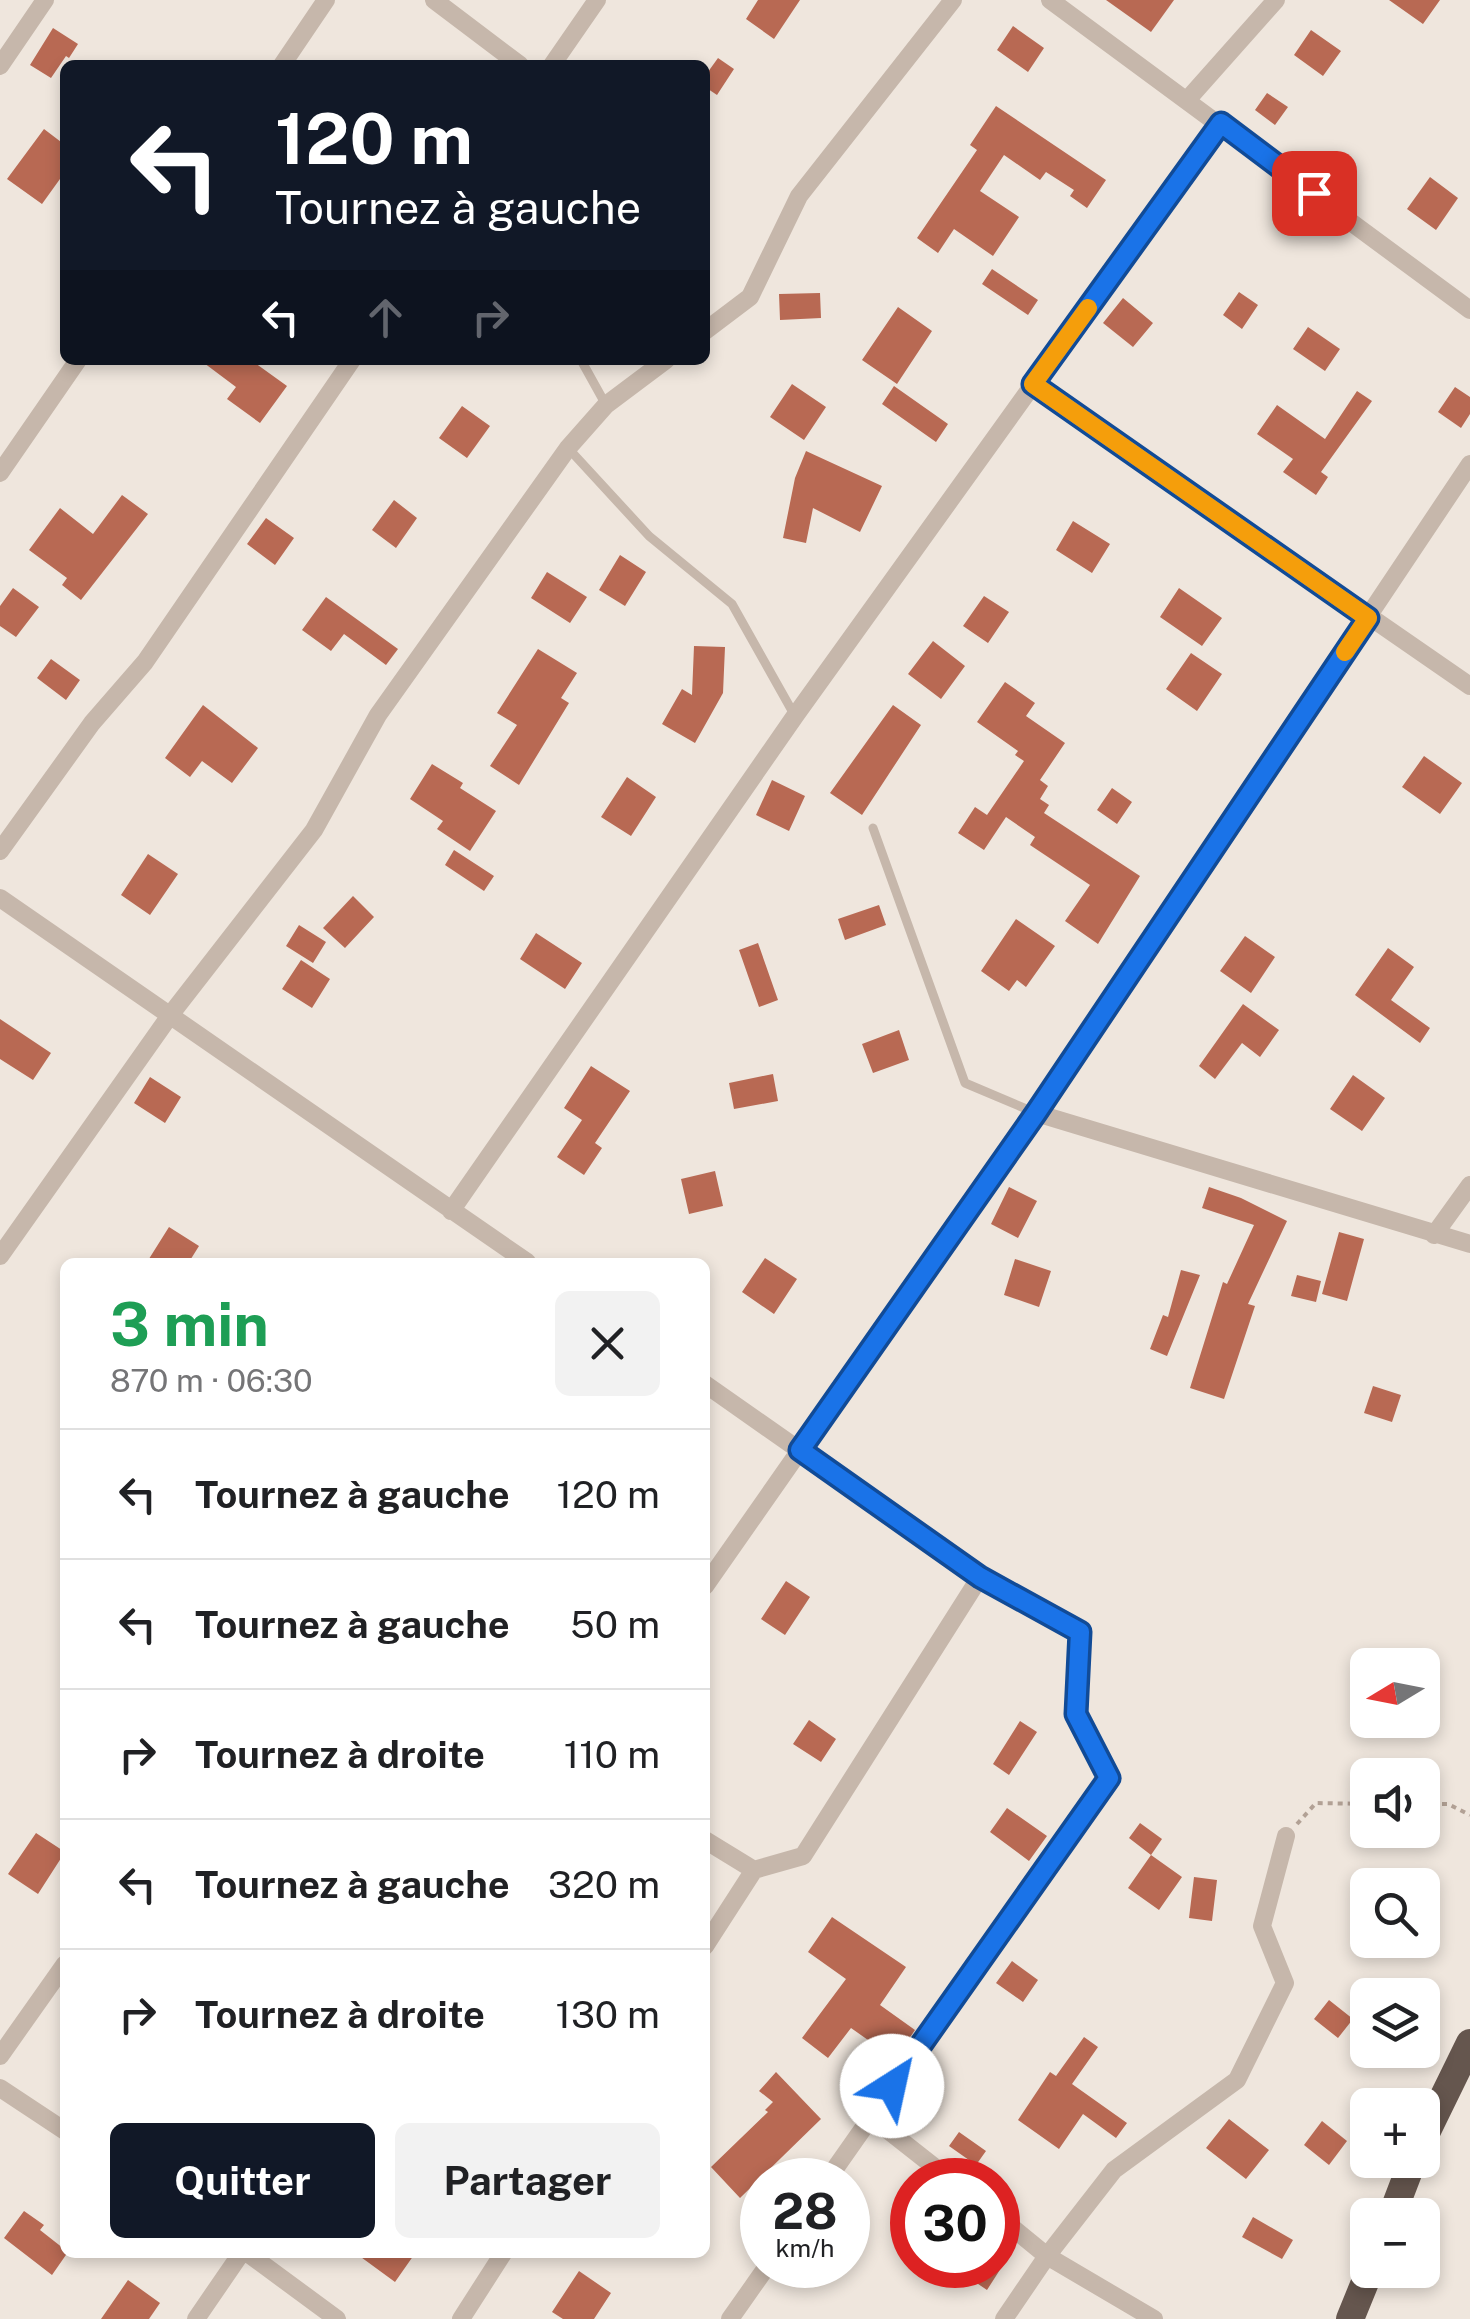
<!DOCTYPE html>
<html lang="fr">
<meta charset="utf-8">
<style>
:root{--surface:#fff;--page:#f2f2f2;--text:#202124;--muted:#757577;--line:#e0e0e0;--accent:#111827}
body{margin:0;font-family:"Public Sans",sans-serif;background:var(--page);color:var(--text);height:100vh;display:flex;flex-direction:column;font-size:38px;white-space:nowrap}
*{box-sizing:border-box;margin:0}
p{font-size:32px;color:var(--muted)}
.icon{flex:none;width:55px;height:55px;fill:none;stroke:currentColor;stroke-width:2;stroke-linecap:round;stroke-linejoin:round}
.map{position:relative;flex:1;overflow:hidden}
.details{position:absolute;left:60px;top:1258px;width:650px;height:1000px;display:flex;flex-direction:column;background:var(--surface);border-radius:15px;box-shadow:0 5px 15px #0003}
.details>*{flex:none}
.banner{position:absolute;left:60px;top:60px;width:650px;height:305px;border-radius:15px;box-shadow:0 5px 15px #0003;background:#111827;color:#fff;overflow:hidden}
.needle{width:65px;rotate:260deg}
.tools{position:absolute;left:1350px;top:1648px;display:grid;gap:20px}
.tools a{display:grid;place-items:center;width:90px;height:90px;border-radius:15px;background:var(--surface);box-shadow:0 5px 15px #0003;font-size:50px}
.speed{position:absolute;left:740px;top:2158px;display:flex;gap:20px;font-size:50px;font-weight:700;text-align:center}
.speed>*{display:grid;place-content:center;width:130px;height:130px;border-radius:50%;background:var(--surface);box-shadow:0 5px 15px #0003;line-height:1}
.speed small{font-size:25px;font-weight:400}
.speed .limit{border:15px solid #d22;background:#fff;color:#111}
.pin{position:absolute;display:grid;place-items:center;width:85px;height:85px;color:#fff;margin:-42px;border-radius:20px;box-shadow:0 5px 15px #0006}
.me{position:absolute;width:110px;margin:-55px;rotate:35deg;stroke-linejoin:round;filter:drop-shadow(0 0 8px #0008)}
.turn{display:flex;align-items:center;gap:35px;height:210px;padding:0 50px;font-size:45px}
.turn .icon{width:130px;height:130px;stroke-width:2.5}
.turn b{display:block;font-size:70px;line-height:85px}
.lanes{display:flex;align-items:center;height:95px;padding:0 50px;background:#0003;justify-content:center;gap:50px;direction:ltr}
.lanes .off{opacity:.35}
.round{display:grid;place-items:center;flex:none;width:105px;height:105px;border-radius:15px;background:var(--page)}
.overview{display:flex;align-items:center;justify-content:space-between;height:170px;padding:0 50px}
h1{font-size:60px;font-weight:700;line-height:75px;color:#1e9e55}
.action{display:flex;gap:20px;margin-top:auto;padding:20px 50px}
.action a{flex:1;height:115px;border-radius:15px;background:var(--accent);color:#fff;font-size:40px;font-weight:700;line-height:115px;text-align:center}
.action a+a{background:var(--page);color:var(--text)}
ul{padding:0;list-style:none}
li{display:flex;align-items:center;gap:30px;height:130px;padding:0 50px;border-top:2px solid var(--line)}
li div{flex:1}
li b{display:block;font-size:38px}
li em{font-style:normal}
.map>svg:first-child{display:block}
.building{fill:#b86953}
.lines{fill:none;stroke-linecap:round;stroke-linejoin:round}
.path{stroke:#b2a195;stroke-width:4;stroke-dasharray:5 5;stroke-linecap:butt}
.service{stroke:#c6b7ab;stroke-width:9}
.minor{stroke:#c6b7ab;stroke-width:18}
.trunk{stroke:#65564e;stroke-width:28}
.route-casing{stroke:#114b97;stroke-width:25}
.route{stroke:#1a73e8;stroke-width:18}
.slow{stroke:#f59e0b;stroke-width:18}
</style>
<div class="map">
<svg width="1470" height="2319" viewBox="0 0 1470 2319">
<rect width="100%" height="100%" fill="#efe6dd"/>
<path class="building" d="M758,0H800L774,39L746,19Z
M1106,0H1174L1151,32Z
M1389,0H1440L1423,24Z
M1013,26L1044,48L1028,72L997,50Z
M53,28L78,44L69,58L66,56L51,78L30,65Z
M1311,30L1341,51L1323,76L1294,55Z
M718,58L734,69L717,95L705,87V76Z
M1267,93L1288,107L1275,125L1255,110Z
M996,106L1106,180L1087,208L1070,196L1074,190L1046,172L1040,180L1004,155L980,191L1019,217L993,256L954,229L938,253L917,238L977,150L970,145Z
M44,129L65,145V172L42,204L7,179Z
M1430,177L1458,198L1436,230L1407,209Z
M992,269L1038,300L1028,315L982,284Z
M1239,292L1258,305L1242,329L1223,315Z
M820,293L821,318L780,320L779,294Z
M1123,298L1153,323L1133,347L1103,323Z
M898,307L932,331L897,384L862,360Z
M1308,327L1340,349L1325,371L1293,349Z
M200,360H251L287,386L260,423L227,399L236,387Z
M792,384L826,407L804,440L770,417Z
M894,386L948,424L936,442L882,404Z
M1455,387L1470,397V414L1461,428L1438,412Z
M1357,391L1372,401L1321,472L1328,477L1316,495L1283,472L1293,459L1257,434L1277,405L1325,439Z
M462,406L490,426L467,458L439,438Z
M806,451L882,486L860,532L813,508L806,543L783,538L795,478Z
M122,495L148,514L81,600L62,585L67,578L29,550L60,508L93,534Z
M394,500L417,518L396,548L372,530Z
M266,518L294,538L275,565L247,544Z
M1073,521L1110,544L1092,573L1056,550Z
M620,555L646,572L625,606L599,590Z
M547,572L587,597L570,623L531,598Z
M13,588L39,607L16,637L0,626V606Z
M1179,588L1222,618L1202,646L1160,617Z
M984,596L1009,612L988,643L963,626Z
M326,597L398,649L386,665L344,634L331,651L302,630Z
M933,641L965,666L941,699L908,674Z
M694,646L725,647L723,693L695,743L662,724L682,689L692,695Z
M538,649L577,673L561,698L569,703L519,785L490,766L517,725L497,713Z
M1191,653L1222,674L1197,711L1166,689Z
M51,659L80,680L66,700L37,678Z
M1005,682L1035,703L1026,716L1065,743L1040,780L1048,786L1040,799L1049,805L1044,813L1140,876L1098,944L1065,921L1090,885L1030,845L1035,837L1006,817L984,850L958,833L975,807L987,815L1024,761L1015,755L1018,751L977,722Z
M203,705L258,748L232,783L202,761L190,777L165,758Z
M893,705L921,725L862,815L830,793Z
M1424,756L1462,783L1440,814L1402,787Z
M432,764L463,783L460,788L496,811L470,851L437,829L443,821L410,799Z
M627,777L656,797L631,836L601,817Z
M772,780L805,796L789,831L756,815Z
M1112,788L1132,802L1117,824L1097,810Z
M454,850L494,876L484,891L445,865Z
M148,854L178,874L150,915L121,895Z
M353,896L374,917L345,948L323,928Z
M879,905L886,925L845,940L838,919Z
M1016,919L1055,946L1026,987L1017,980L1009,991L981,971Z
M299,925L326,942L313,963L286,946Z
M536,933L582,963L565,989L520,959Z
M1245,936L1275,957L1251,993L1220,971Z
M758,943L778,1000L759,1007L739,950Z
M1388,948L1414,967L1391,1000L1430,1028L1420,1043L1355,995Z
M301,960L330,979L312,1008L282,989Z
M1243,1004L1279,1030L1260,1057L1242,1043L1215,1079L1199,1066Z
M0,1019L51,1053L33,1080L0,1059Z
M899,1030L909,1060L873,1073L862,1044Z
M591,1066L630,1091L595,1143L602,1148L584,1175L557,1157L582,1120L564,1108Z
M773,1074L778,1101L734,1109L729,1083Z
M1353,1075L1385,1098L1362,1131L1330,1109Z
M150,1077L181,1097L165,1123L134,1103Z
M715,1171L723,1206L689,1214L681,1179Z
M1009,1187L1037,1201L1018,1238L991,1224Z
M1209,1187L1241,1198L1287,1221L1248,1304L1255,1306L1224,1399L1190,1388L1223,1282L1227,1284L1254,1225L1202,1208Z
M169,1227L199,1246L189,1262H147Z
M1339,1232L1364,1239L1347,1301L1322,1294Z
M765,1258L797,1279L774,1314L742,1292Z
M1015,1259L1051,1271L1039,1307L1004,1295Z
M1181,1270L1200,1275L1167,1356L1150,1349L1163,1315L1168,1317Z
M1297,1275L1321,1281L1316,1302L1291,1296Z
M1373,1386L1401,1395L1392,1422L1364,1413Z
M786,1581L810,1597L785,1635L761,1619Z
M809,1720L836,1739L821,1762L793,1744Z
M1020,1721L1037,1732L1009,1775L993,1764Z
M1007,1808L1047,1836L1029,1861L990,1832Z
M1140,1823L1162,1839L1151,1855L1129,1838Z
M36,1833L65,1852L38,1894L8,1874Z
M1151,1855L1182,1877L1159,1910L1128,1888Z
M1194,1877L1217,1880L1212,1921L1189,1918Z
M832,1917L906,1967L880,2005L915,2030L895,2059L851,2028L828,2058L802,2038L846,1979L808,1952Z
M1012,1961L1038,1980L1023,2002L996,1983Z
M1329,2000L1353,2019L1338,2038L1314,2019Z
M1084,2037L1098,2047L1072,2084L1127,2123L1116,2138L1083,2114L1059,2149L1018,2120L1050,2072L1056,2076Z
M776,2072L821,2119L740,2198L711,2167L768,2112L765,2110L773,2102L759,2091Z
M1229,2119L1269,2150L1246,2179L1206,2148Z
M1322,2121L1347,2141L1329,2165L1304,2145Z
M959,2132L986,2151L976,2165L949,2146Z
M24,2211L44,2225L40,2230L68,2252L52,2275L4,2238Z
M1253,2217L1293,2240L1282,2259L1242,2237Z
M354,2252H416L395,2282Z
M950,2265H1003L987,2290Z
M579,2271L611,2293L594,2319H563L552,2312Z
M128,2280L160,2303L149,2319H101Z"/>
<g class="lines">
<path class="path" d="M1422,1804H1448L1470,1815
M1297,1824L1316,1803L1368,1804"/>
<path class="service" d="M581,360L606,405
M568,448L649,536L732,604L795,716
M873,828L965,1083L1036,1113"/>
<path class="minor" d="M434,0L520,65
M1050,0L1470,310
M282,65L326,0
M552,65L597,0
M0,66L45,0
M1188,99L1276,0
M705,331L750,297L799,196L953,0
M1033,384L1470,686
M0,473L78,360
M0,851L92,723L145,662L352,360
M0,898L527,1262
M1036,1113L1470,1244
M451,1211L795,716L1221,123
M1434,1235L1470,1185
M0,1256L171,1014L314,830L378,715L568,448L606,405L666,360
M705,1384L980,1577L1080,1632L1076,1714L1109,1778L827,2180
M705,1586L1036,1113L1470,464
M705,1840L754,1870
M705,1946L754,1870L803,1856L980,1577
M0,2056L65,1964
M0,2088L65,2131
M871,2117L951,2180
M998,2216L1047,2256L1154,2319
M246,2252L337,2319
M196,2319L242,2252
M461,2319L504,2252
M730,2319L768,2265
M1004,2319L1047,2256L1114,2170L1237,2080L1285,1983L1262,1926L1286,1836"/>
<path class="trunk" d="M1422,2141L1470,2043
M1392,2215L1413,2160
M1350,2319L1370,2270"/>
</g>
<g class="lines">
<defs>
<path id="route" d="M892,2086L1109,1778L1076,1714L1080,1632L980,1577L800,1450L1036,1113L1368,618L1033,384L1221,123L1314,193"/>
</defs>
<use href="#route" class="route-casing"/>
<use href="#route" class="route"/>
<path class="slow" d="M1088,308L1033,384L1368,618L1345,652"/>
</g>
</svg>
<div class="tools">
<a><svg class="needle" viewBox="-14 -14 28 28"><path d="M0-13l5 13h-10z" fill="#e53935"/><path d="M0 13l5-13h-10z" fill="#757577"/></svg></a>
<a><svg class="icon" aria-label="sound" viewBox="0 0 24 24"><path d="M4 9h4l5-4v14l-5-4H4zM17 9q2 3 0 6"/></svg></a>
<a><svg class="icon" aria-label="search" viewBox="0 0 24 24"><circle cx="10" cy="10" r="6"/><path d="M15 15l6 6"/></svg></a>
<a><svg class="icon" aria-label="layers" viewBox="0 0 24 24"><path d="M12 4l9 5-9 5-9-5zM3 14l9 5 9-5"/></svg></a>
<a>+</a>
<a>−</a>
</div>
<div class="speed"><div>28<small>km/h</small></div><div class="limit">30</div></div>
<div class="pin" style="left:1314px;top:193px;background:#d93025"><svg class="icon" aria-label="arrive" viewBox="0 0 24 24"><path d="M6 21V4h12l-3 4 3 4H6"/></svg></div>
<svg class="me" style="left:892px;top:2086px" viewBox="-20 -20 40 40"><circle r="19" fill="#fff"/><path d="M0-13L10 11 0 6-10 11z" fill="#1a73e8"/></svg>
<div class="banner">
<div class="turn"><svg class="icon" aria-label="left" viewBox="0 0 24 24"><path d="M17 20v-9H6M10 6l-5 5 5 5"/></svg><div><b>120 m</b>Tournez à gauche</div></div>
<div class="lanes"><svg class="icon" aria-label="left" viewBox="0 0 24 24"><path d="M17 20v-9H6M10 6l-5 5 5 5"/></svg><svg class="icon off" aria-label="ahead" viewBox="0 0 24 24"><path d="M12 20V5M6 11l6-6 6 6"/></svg><svg class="icon off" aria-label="right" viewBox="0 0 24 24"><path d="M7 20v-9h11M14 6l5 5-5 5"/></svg></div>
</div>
<section class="details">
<div class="overview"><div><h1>3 min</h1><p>870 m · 06:30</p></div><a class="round"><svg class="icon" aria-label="close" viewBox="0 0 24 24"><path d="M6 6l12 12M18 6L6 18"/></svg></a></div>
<ul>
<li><svg class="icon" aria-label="left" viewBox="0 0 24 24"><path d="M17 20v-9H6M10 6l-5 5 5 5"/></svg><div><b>Tournez à gauche</b></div><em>120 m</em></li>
<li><svg class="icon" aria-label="left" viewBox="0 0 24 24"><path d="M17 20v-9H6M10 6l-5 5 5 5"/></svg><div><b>Tournez à gauche</b></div><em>50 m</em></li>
<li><svg class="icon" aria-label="right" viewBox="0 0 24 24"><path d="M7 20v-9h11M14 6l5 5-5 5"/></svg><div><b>Tournez à droite</b></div><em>110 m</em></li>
<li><svg class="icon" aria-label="left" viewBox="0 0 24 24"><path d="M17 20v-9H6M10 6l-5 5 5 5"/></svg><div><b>Tournez à gauche</b></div><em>320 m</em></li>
<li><svg class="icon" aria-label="right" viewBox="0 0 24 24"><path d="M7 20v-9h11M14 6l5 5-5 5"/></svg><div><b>Tournez à droite</b></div><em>130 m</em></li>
</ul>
<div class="action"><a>Quitter</a><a>Partager</a></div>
</section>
</div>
